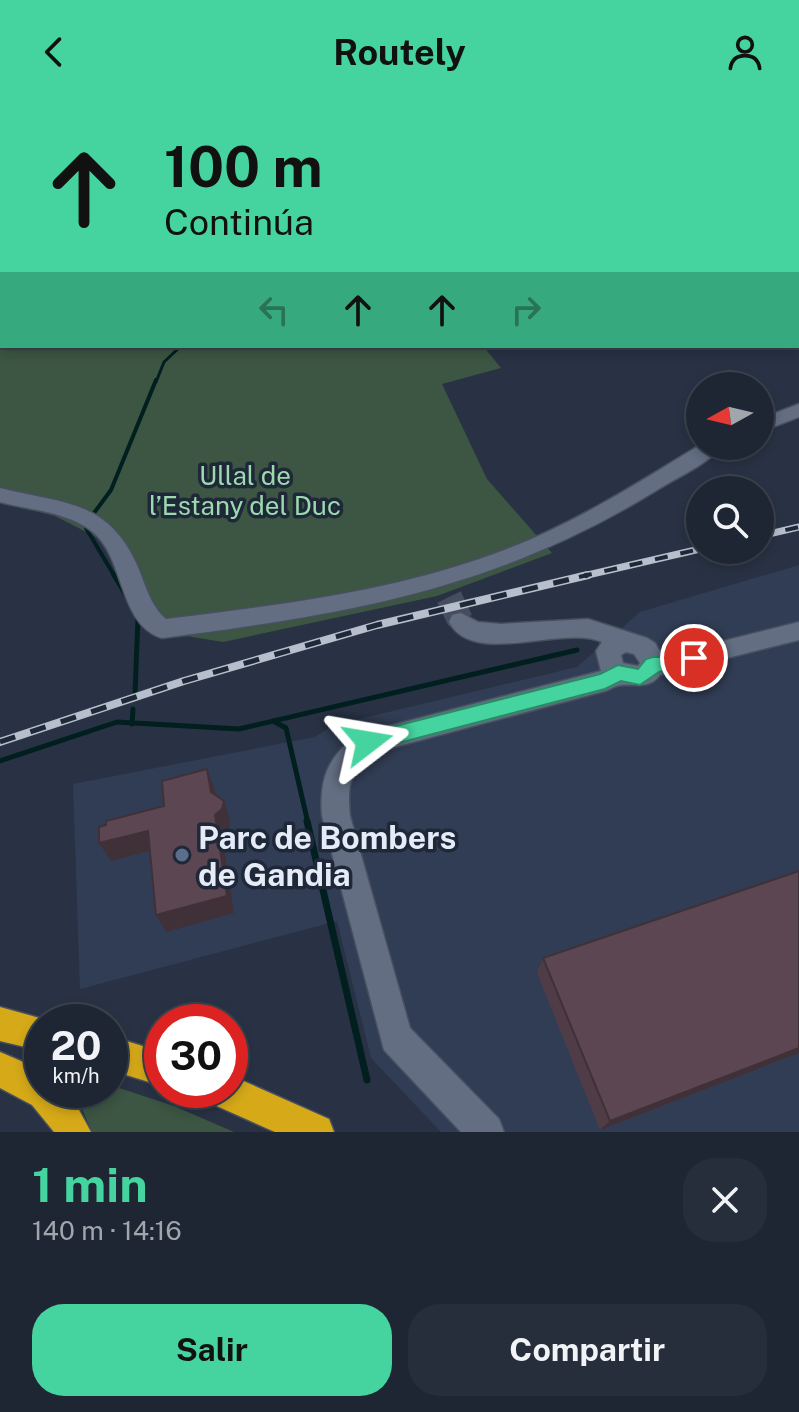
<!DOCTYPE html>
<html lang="es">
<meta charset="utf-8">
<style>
:root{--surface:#1e2633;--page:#262e3b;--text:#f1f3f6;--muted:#a1a5ac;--line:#3c434e;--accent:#45d49f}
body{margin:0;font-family:"Public Sans",sans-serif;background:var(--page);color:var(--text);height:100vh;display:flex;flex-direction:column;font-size:30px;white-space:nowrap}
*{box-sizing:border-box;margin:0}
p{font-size:26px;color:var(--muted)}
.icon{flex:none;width:44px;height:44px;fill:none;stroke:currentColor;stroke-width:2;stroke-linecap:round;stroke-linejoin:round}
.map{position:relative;height:1028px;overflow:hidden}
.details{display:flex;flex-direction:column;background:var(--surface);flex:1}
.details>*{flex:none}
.guide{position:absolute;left:0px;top:0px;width:800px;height:244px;box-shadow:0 4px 12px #0003,0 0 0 2px var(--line);background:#45d49f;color:#111;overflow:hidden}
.needle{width:52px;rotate:262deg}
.controls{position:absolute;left:686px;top:268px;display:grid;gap:16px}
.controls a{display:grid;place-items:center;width:88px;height:88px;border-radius:50%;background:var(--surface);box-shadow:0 4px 12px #0003,0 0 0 2px var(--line);font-size:40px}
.speed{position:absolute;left:24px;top:900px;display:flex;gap:16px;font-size:40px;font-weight:700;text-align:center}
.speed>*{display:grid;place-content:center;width:104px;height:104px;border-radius:50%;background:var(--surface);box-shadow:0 4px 12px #0003,0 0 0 2px var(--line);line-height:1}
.speed small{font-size:20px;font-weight:400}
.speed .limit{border:12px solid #d22;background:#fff;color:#111}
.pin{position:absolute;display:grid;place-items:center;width:68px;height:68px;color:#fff;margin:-34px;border:4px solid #fff;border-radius:50%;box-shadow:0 2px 8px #0007}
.me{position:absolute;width:88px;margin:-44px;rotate:76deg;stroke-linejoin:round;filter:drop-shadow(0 0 6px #0008)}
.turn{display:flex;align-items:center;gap:28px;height:168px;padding:0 32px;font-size:36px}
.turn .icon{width:104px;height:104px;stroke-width:2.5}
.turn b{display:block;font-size:56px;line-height:68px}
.lanes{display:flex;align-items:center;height:76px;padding:0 32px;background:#0003;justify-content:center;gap:40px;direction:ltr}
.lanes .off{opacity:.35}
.round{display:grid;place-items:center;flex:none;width:84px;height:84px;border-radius:32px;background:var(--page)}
.summary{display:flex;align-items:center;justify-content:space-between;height:136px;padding:0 32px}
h1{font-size:48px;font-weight:700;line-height:60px;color:var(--accent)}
.action{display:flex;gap:16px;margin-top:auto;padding:16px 32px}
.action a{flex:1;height:92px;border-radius:32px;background:var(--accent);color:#111;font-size:32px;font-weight:700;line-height:92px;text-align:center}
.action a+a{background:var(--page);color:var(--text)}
header{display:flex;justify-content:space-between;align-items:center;height:104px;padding:0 32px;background:var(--accent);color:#111;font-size:36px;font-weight:700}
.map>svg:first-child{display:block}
.built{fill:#313d54}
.green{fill:#3c5643}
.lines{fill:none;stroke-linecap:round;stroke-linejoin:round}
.stream-far3{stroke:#011f1f;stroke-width:3}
.stream-far2{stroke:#011f1f;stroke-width:4}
.stream-far1{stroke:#011f1f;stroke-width:5}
.stream{stroke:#011f1f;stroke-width:7}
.minor-tunnel{stroke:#444e5f;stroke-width:26;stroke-dasharray:26 13;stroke-linecap:butt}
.minor-casing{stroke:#485060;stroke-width:3}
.highway-casing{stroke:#485060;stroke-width:3}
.minor{fill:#636e83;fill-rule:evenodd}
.highway{fill:#d5a918;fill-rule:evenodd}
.rail-far1-casing{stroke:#b7becc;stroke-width:7}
.rail-casing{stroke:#b7becc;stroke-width:8}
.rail-far1{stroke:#1f2839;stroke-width:4;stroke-dasharray:13;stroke-linecap:butt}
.rail{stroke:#1f2839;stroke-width:5;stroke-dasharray:16;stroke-linecap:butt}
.wall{fill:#4f3c46}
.shaded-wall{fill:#403139}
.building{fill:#5c4651;stroke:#403139;stroke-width:2}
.route{fill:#45d49f;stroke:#2d8a67;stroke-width:2}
.service-dot{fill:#5c6f8a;stroke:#1f2839;stroke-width:3}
.labels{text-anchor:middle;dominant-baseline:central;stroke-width:7;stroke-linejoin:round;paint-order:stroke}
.park-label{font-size:26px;fill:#9cd9ac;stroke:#1f2839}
.near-poi-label{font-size:32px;font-weight:bold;fill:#e5ecf8;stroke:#1f2839;text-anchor:start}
</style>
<header><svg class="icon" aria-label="back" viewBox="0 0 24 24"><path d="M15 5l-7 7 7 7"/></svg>Routely<svg class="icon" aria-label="person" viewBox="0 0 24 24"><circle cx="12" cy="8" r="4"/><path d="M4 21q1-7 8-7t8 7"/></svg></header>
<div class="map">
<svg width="799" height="1028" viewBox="0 0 799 1028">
<rect width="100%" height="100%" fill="#283244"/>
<path class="built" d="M799,461V1028H441L371,954L337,817L80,885L73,680L315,633L334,621L577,563L640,508Z"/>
<path class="green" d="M0,116L2,242H483L501,264L442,280L487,375L552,449L437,492L223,538L156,527L112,441L55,412L0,396Z
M110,981L174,1002L234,1028H92L74,986H110Z"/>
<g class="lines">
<path class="stream-far3" d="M156,278L164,258L181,242"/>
<path class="stream-far2" d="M94,409L111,386L156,276
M86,424L115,473"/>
<path class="stream-far1" d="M114,471L126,491
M135,589L138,514
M273,617L286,624L308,719
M132,620L133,605
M0,657L117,618L239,625L577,546"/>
<path class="stream" d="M307,717L367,976"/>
<path class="minor-tunnel" d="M449,493L461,518"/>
<defs>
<path id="minor" d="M415,0H428L430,2H417Z
M799,300V313L760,328V315Z
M700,341L722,342C708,360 676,374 657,386C495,486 347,510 162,534C119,521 125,456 94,429C70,408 29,406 0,398V384C63,400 107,395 137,461C145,479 150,502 166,515C281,501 398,487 507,445C575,419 638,379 700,341Z
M461,509L478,518L501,520L588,515L647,534L655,539L662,551H667L799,518V536L660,571C648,587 632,578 617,582C613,583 609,586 605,587L376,648C349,670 347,678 350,712L410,924L499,1015L504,1028H461L384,946L322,712C319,674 328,653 358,630L601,567L596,547L602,538C563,520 474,564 449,518L452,511ZM626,548L634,550L640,559L638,562L623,559L621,551Z"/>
<path id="highway" d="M0,903L54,918H42V947L0,937Z
M110,932L162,948V982L110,966Z
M0,948L42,966V986H68L91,1028H54L32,1001L0,984Z
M230,971L329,1015L334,1028H275L210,999L205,986H230Z"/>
</defs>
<use href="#minor" class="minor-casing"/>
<use href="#highway" class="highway-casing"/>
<use href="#minor" class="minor"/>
<use href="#highway" class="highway"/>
<defs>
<path id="rail-far1" d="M760,432L799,423
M579,473L700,445"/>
<path id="rail" d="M0,638L184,577L377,521L588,471"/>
</defs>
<use href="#rail-far1" class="rail-far1-casing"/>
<use href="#rail" class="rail-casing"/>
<use href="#rail-far1" class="rail-far1"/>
<use href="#rail" class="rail"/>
</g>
<path class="wall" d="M799,767V949L600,1026L537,869L543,854Z"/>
<path class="shaded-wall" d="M207,665L215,686L218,707L211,688Z
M224,697L230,717L229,724L222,730L234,809L166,828L156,811Z
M148,727L157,745L111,757L99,739Z
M799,944V949L600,1026L610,1017Z"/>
<path class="building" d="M207,665L211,688L224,697L222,705L215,711L227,792L156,811L148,727L99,739V723L106,721V717L164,702L162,677Z
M799,767V944L610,1017L543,854Z"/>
<path class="route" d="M694,546L700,549L703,554L700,559L659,568L640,581L621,577L605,585L368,647L360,644L357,638L360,632L368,629L600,570L618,561L638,565L646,555L653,553H667Z"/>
<circle class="service-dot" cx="182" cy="751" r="8"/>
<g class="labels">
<g class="park-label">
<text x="245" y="371">Ullal de<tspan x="245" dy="30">l’Estany del Duc</tspan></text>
</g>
<g class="near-poi-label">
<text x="198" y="733">Parc de Bombers<tspan x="198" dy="37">de Gandia</tspan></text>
</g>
</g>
</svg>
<div class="controls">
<a><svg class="needle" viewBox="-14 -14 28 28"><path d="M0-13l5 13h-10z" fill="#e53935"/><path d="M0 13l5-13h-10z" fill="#a1a5ac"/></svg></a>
<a><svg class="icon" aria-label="search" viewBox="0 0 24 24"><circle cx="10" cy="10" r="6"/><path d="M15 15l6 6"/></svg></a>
</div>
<div class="speed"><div>20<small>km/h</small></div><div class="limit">30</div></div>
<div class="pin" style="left:694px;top:554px;background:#d93025"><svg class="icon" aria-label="arrive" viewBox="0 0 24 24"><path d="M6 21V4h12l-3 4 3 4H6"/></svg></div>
<svg class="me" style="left:368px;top:638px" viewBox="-20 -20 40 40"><path d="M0-17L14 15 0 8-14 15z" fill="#45d49f" stroke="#fff" stroke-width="4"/></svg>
<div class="guide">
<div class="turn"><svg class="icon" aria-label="ahead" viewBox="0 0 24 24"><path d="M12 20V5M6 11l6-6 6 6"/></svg><div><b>100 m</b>Continúa</div></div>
<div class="lanes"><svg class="icon off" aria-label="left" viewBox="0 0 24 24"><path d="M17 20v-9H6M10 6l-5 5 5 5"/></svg><svg class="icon" aria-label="ahead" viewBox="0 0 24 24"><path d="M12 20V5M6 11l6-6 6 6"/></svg><svg class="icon" aria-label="ahead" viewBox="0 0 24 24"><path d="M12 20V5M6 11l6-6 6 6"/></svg><svg class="icon off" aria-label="right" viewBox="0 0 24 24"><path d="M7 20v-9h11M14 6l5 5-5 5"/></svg></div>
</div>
</div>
<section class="details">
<div class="summary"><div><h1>1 min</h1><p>140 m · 14:16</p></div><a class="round"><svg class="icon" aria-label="close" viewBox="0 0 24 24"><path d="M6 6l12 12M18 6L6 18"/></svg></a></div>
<div class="action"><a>Salir</a><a>Compartir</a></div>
</section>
